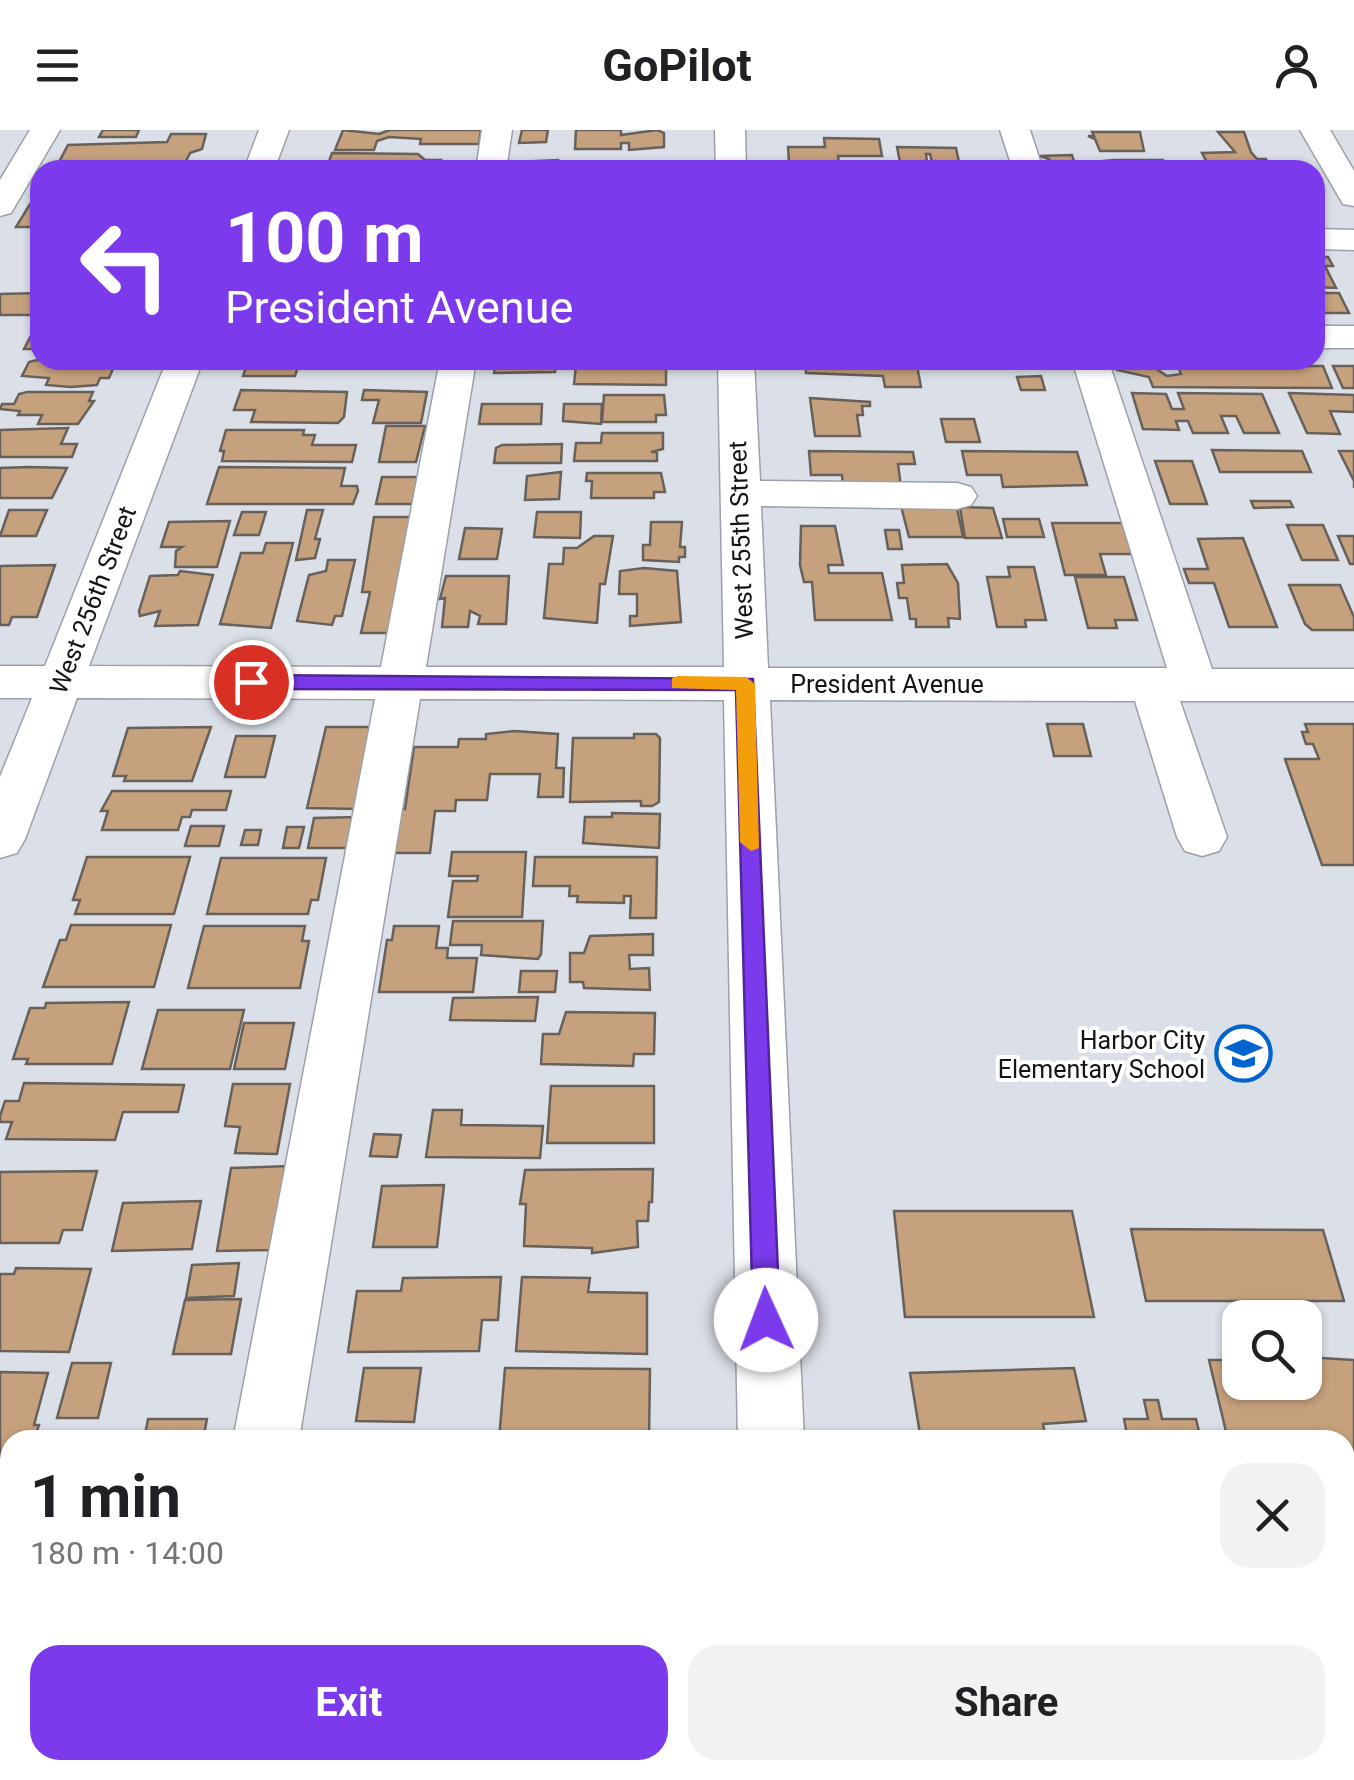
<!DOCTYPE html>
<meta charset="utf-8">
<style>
:root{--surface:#fff;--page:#f2f2f2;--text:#202124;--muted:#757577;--accent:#7c3aed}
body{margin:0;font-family:Roboto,sans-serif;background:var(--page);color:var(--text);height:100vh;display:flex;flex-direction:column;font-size:38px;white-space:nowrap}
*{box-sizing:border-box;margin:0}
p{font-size:32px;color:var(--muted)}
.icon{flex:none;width:55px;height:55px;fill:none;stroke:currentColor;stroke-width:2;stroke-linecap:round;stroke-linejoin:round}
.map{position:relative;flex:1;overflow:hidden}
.sheet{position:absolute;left:0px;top:1300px;width:1355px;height:350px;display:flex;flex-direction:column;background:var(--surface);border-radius:30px 30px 0 0;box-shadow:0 2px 8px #0004}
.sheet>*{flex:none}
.banner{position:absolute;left:30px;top:30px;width:1295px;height:210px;border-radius:30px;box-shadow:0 2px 8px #0004;background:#7c3aed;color:#fff;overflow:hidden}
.buttons{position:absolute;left:1222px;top:1170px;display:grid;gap:20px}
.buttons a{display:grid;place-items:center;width:100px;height:100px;border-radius:20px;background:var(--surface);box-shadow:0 2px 8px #0004;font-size:50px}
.pin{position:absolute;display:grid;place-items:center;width:85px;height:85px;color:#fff;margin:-42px;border:5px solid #fff;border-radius:50%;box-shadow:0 2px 10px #0007}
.me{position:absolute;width:110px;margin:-55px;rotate:358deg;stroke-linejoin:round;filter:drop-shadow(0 0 8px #0008)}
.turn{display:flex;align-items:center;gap:35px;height:210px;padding:0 30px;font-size:45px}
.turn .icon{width:130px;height:130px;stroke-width:2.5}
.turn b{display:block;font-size:70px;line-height:85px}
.round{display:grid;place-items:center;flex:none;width:105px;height:105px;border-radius:30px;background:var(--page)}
.summary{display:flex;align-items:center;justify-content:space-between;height:170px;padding:0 30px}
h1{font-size:60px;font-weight:700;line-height:75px}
.primary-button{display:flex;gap:20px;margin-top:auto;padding:20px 30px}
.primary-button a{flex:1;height:115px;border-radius:30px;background:var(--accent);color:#fff;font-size:40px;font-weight:700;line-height:115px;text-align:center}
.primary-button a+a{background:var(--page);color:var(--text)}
header{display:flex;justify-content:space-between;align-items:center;height:130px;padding:0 30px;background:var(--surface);font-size:45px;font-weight:700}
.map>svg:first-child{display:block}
.building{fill:#c6a17d;stroke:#68615b;stroke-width:2.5}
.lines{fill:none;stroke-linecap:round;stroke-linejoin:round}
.minor-casing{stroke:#9ca1a9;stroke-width:3}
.minor{fill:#fff;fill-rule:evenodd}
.route{fill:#7c3aed;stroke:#51269a;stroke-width:2.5}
.slow{fill:#f59e0b}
.labels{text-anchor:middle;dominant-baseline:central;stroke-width:8;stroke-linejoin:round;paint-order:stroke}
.street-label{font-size:25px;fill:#121416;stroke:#fff}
.poi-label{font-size:25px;fill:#121416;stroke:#fff;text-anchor:end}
</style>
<header><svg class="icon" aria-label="menu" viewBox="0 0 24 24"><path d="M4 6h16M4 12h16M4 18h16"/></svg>GoPilot<svg class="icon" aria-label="person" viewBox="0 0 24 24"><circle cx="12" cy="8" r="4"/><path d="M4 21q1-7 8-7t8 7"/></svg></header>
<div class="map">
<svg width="1354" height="1650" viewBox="0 0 1354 1650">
<rect width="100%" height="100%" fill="#dbe0e8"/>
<path class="building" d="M103,0H139L136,7H99Z
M343,0L379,4L390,0H481L479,14H420L421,9L389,7L377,11L374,20H335Z
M522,0H548L546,12L519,13Z
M576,0H621V5L657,0L664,3V17L629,20V13H621V19H575Z
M1092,2H1140L1144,21H1100L1095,9L1088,6H1094Z
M1218,2H1244L1251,22L1257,29H1266L1272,40H1211L1202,23L1235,22Z
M171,4H206L202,19L190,23L186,31L59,32L68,15L167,12Z
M824,8L879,9L882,26H838L839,33H789L788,17H825Z
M897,17L956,18L959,32H932L930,24H926L927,32H900Z
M332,23L418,24L425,30H441L439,40H326Z
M1072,25L1076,38H1052L1049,29L1039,26Z
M558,30L557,40H513L515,32Z
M1115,30H1163L1166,36H1157L1159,40H1102L1104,31Z
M30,74H40V97H16Z
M1317,127H1328L1333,136H1325L1336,158L1315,157Z
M40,163V185H0V164Z
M1315,163H1339L1349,183H1315Z
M37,194L40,219H24Z
M37,230H108L107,234H115L109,248H100L97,255L71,257L46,255L49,248L22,246L29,232Z
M249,230H300L295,246H243Z
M496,230H556L555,242L494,243Z
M612,230H655V236H666V255L574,254L576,236H598Z
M805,230H916L921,257H885L883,246L806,243Z
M1114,230H1156L1159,236H1152L1167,246L1181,244L1178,236H1195L1193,230H1242L1245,236H1323L1332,258L1153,257L1149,247L1117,240Z
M1333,236H1354V258H1343Z
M1041,246L1045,260H1021L1017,247Z
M241,260L347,262L344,287L338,293L251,292L255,280H234Z
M364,260L427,262L421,293H373L379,270H362Z
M27,262H93L89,271H94L78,294H38L42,285H18L20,281L0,279L2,274H14L19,264Z
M1132,263L1166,264L1172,279H1184L1178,263L1262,264L1279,303H1244L1236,286H1221L1228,303H1193L1188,291H1176L1179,300L1143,299Z
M1289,263L1354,265V282L1330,281L1340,304L1307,303Z
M604,265H664L666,285H656V292H602Z
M810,268L870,272V276H862L863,285H857L860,306H815Z
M482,274H542L541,294H479Z
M564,274H602L601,294L563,291Z
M941,289H974L980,312H946Z
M386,296H425L416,332H379Z
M68,298L61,314H77L72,327H0V300Z
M226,300H304L303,305H315L312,315H356L352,332L222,331L224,321H220Z
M602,303H663V319L651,322H657V331H574L576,313H601Z
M562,314L561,333H494L496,318L502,315Z
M1212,320L1302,321L1311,342H1220Z
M809,321L913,322L915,334H898L901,357L843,358L842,345H811Z
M962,321L1077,322L1087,355L1003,357L1001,345H967Z
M1339,321H1354V358V351Z
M1155,331H1192L1207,374H1170Z
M219,337L345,338L341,356H357L358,361L353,374H207Z
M0,338L29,337L67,338L52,368H0Z
M561,342L559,369L525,370L527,346Z
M587,343H661L665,362H654V368H591L592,351H586Z
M382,347H418L414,374H376Z
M1251,371H1290L1293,377L1254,378Z
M905,377L957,378L963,407H909L902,380Z
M960,377L993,378L1002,408H965Z
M9,380H47L36,406H0Z
M307,380H323L315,409H320L315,428L296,430Z
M242,382H266L259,405H234Z
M537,382H581L580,408L534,407Z
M374,387H413L399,503H361L370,462H362Z
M1003,389H1039L1044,407H1007Z
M230,391L217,437H175L176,421L182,417H161L169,392Z
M651,392H682L680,417H685V427H679V432L643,430V415H650Z
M1052,393H1125L1134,424H1100L1106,445H1065Z
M1287,395H1323L1338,430H1302Z
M801,396H835L843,435H828L829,443H882L892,490H815L812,452H804L800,435Z
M465,398L502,399L497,429H459Z
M885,400H899L902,419H888Z
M594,406H613L605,454H600L597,493L544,488L549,434H563L564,418H577Z
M1338,406H1354V434H1350Z
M1243,408L1277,497H1229L1214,453H1189L1184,439H1208L1198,409Z
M266,413H293L271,498L220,494L241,423H263Z
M328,430H355L342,486H335L332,495L297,491L309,445L326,441Z
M947,434L958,453L960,489L948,488L949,497H916V489H910L907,468H899L897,453H904L902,435Z
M55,435L37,487H12L9,495H0V436Z
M1008,437H1034L1046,490H1025L1026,497H997L987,447H1010Z
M644,438L677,441L681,492L630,496V486H637V464H619L620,441Z
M180,441L213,445L198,495L155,496L160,481L140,486L139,481L150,446L178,445Z
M446,446H509L506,494H478L480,486L470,481L468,497H442L445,468L440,469Z
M1075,447H1124L1137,490H1115L1117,498H1088Z
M1289,455H1340L1354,487V500H1312L1305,494Z
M1047,594H1083L1091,626H1054Z
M1305,594H1354V735H1322L1285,629H1319L1313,614H1306L1302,602H1308Z
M211,597L192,651H124L126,646H113L128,598Z
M326,597H373L358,679L307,678Z
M514,601L558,604L556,638H564L563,667H538L540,644H490L487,670H456L455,681H435L430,723H393L400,679H405L414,617H458L459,609H486V604Z
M634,604H656L660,608L659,672L652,676H641V671L570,672L573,608H634Z
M236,606H275L265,647H225Z
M112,661H231L226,680H192L190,687H182L178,700H102L108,681H101Z
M612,683L660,684L659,718L583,713L585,687H612Z
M358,687L352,718H308L314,688Z
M191,696H224L219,716H185Z
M287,697H304L299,718H283Z
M245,700H261L258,715H241Z
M452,722H526L522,787H448L453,751H477L478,746H449Z
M87,727H190L174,784H75L80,770H73Z
M535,727H657L656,788H630L631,766H624V773L577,772L578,766H569L570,756H533Z
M221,728H326L318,770H311L308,784H207Z
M453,791H543L541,824L538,829L481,825L482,815H450Z
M71,795H171L154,857H43L60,810H66Z
M204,796H305L302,811H309L300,858H188Z
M394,796H439L436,818H448L447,828H477L473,862H379L387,810H392Z
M653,804V825H629L630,839L649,838L650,860L584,858L583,852H570V823H584L590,806Z
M521,841H557L555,862H519Z
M538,867L535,891L450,890L453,868Z
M129,872L112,934H26L28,929H13L30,878H45L46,873Z
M158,880H244L230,939H142Z
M566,882L655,883L654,924H634L633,936L541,934L543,904H559Z
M244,893H294L285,939H234Z
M24,953L109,954L184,955L178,982H123L115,1010L6,1009L12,992H0V986L5,971H19Z
M233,954H290L277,1024L235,1023L240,997L225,996Z
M551,956H654V1013H547Z
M433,980H462L461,995L543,996L540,1028L426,1027Z
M374,1004L401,1005L397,1027L370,1026Z
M289,1036L272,1120L217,1121L231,1038Z
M653,1039L652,1072H649L648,1091H637L638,1117L592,1123V1118L524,1116L526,1074H520L525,1040Z
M97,1041L82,1100H63L59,1113H0V1042Z
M444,1055L437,1117H373L382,1056Z
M201,1071L192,1119L112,1121L123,1073Z
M894,1081H1072L1094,1187H905Z
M1131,1099L1323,1100L1344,1171H1146Z
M239,1133L234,1166L186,1168L192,1135Z
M16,1138L91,1139L69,1222L0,1221V1144H14Z
M501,1147L498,1190H482L479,1221L348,1222L357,1161H401L403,1148Z
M522,1147L590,1148L588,1162L647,1163V1224L516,1221Z
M241,1169L231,1224H173L185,1170Z
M1305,1227L1354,1230V1322H1345V1310H1228L1209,1230H1240V1252H1305Z
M72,1233H111L98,1288H57Z
M364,1238H421L414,1292L356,1291Z
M505,1238L650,1239L649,1310H499Z
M1074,1238L1086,1291L1043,1294L1046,1310H921L910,1243Z
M0,1242L48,1243L34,1295H39L34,1310H10V1344H0Z
M1144,1270H1158L1162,1289H1196L1201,1310H1128L1124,1289H1148Z
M148,1289H207L203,1310H144Z
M10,1392V1484H0V1427Z
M1345,1394H1354V1479H1345Z"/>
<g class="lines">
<defs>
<path id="minor" d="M30,0H60L11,83L0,86V50Z
M259,0H289L274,40H244Z
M482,0H512L506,40H476Z
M715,0H745L746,40H716Z
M1000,0H1030L1043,40H1013Z
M1300,0H1330L1354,41V76L1343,74Z
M1315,99L1354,100V120L1315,119Z
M1315,196H1354V218H1315Z
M167,230H203L89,536L381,537L440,230H476L426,537H724L718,230H754L760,351L957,353L971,357L977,366L971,375L957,379L761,376L768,538H1167L1072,230H1108L1212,539H1354V571H1180L1227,707L1219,721L1202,726L1185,721L1177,707L1135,571L770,570L804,1310H738L724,570L420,569L299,1310H233L375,569L77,568L25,709L17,723L0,728V647L32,568H0V536H45Z
M0,1568H10V1640H15L0,1642Z
M1345,1571H1354V1645L1333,1640H1345Z
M169,1640H245L243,1650H167Z
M744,1640H820V1650H744Z"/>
</defs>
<use href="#minor" class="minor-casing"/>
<use href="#minor" class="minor"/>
</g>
<path class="route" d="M251,545L753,549L780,1190L776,1200L766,1204L757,1200L753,1190L736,560L251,559L242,552Z"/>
<path class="slow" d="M678,546L746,547L755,554L759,718L751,721L740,712L736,560L672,558V548Z"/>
<defs>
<symbol id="school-ring" viewBox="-11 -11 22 22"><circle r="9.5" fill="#fff" stroke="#0265ce" stroke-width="1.5"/><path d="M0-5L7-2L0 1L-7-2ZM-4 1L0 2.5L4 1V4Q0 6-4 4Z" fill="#0265ce"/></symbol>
</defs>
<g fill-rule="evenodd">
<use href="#school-ring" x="1212" y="892" width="63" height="63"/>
</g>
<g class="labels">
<g class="street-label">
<text transform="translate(741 410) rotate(-92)">West 255th Street</text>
<text transform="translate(93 470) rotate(-69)">West 256th Street</text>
<text x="887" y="554">President Avenue</text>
</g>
<g class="poi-label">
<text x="1205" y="910">Harbor City<tspan x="1205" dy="29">Elementary School</tspan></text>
</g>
</g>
</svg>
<div class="buttons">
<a><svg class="icon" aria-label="search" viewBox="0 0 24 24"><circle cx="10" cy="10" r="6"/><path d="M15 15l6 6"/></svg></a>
</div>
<div class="pin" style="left:251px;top:552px;background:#d93025"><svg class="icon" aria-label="arrive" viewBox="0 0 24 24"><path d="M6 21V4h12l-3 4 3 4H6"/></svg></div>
<svg class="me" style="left:766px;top:1190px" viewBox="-20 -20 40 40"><circle r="19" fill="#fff"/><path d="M0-13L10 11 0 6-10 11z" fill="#7c3aed"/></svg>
<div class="banner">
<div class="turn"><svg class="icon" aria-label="left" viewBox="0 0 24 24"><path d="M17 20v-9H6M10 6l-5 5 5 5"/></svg><div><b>100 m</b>President Avenue</div></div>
</div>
<section class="sheet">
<div class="summary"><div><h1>1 min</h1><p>180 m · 14:00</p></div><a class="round"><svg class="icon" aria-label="close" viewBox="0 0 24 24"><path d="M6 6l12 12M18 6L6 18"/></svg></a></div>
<div class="primary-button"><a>Exit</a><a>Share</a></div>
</section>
</div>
